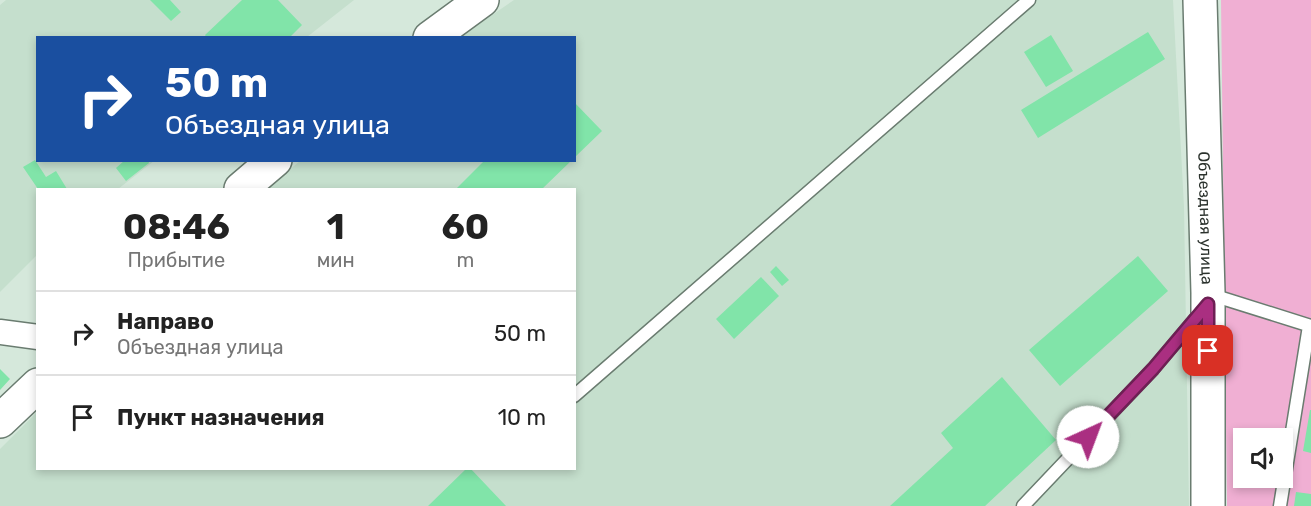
<!DOCTYPE html>
<html lang="ru">
<meta charset="utf-8">
<style>
:root{--surface:#fff;--page:#f6f6f6;--text:#222;--muted:#767676;--line:#e0e0e0}
body{margin:0;font-family:Rubik,sans-serif;background:var(--page);color:var(--text);height:100vh;display:flex;flex-direction:column;font-size:22px;white-space:nowrap}
*{box-sizing:border-box;margin:0}
p{font-size:20px;color:var(--muted)}
.icon{flex:none;width:33px;height:33px;fill:none;stroke:currentColor;stroke-width:2;stroke-linecap:round;stroke-linejoin:round}
.map{position:relative;flex:1;overflow:hidden}
.sheet{position:absolute;left:36px;top:188px;width:540px;height:282px;display:flex;flex-direction:column;background:var(--surface);border-radius:0px;box-shadow:0 3px 9px #0003}
.sheet>*{flex:none}
.banner{position:absolute;left:36px;top:36px;width:540px;height:126px;border-radius:0px;box-shadow:0 3px 9px #0003;background:#1a4fa0;color:#fff;overflow:hidden}
.tools{position:absolute;left:1233px;top:428px;display:grid;gap:12px}
.tools a{display:grid;place-items:center;width:60px;height:60px;border-radius:0px;background:var(--surface);box-shadow:0 3px 9px #0003;font-size:30px}
.pin{position:absolute;display:grid;place-items:center;width:51px;height:51px;color:#fff;margin:-26px;border-radius:12px;box-shadow:0 3px 9px #0006}
.me{position:absolute;width:66px;margin:-33px;rotate:43deg;stroke-linejoin:round;filter:drop-shadow(0 0 4px #0008)}
.turn{display:flex;align-items:center;gap:21px;height:126px;padding:0 30px;font-size:27px}
.turn .icon{width:78px;height:78px;stroke-width:2.5}
.turn b{display:block;font-size:42px;line-height:51px}
.eta{display:flex;justify-content:space-evenly;align-items:center;height:102px;text-align:center}
.eta b{font-size:36px;font-weight:700;line-height:42px}
ul{padding:0;list-style:none}
li{display:flex;align-items:center;gap:18px;height:84px;padding:0 30px;border-top:2px solid var(--line)}
li div{flex:1}
li b{display:block;font-size:22px}
li em{font-style:normal}
.map>svg:first-child{display:block}
.built{fill:#c5dfcd}
.green{fill:#f0afd3;fill-rule:evenodd}
.building{fill:#81e4a9}
.lines{fill:none;stroke-linecap:round;stroke-linejoin:round}
.lane-casing{stroke:#6a7c70;stroke-width:15}
.street-casing{stroke:#6a7c70;stroke-width:27}
.secondary-casing{stroke:#6a7c70;stroke-width:36}
.lane{stroke:#fff;stroke-width:12}
.street{stroke:#fff;stroke-width:24}
.secondary{stroke:#fff;stroke-width:33}
.route-casing{stroke:#6e1f54;stroke-width:15}
.route{stroke:#aa2f81;stroke-width:10}
.labels{text-anchor:middle;dominant-baseline:central;stroke-width:4.5;stroke-linejoin:round;paint-order:stroke}
.street-label{font-size:16px;fill:#2b322d;stroke:#fff}
</style>
<div class="map">
<svg width="1311" height="506" viewBox="0 0 1311 506">
<rect width="100%" height="100%" fill="#d5e8db"/>
<path class="built" d="M6,0H354L307,37L38,38V160L154,161L118,189H38L37,255L0,292V5Z
M514,0H1173L1184,207L1189,506H0V449L37,412L38,468H574V189H266L300,161L574,160V38L460,37Z"/>
<path class="green" d="M1221,0H1311V506H1227ZM1244,438H1282V477H1244Z"/>
<path class="building" d="M150,0H170L181,12L171,21Z
M242,0H278L302,25L289,38H207L205,35Z
M1148,32L1165,59L1038,138L1021,110Z
M1051,35L1073,71L1046,87L1024,52Z
M574,102L602,131L574,158Z
M35,160L46,177L56,171L67,189H38L23,167Z
M125,160H148L149,163L126,181L116,168Z
M485,160H572L542,189H456Z
M1138,256L1168,291L1060,386L1029,350Z
M776,266L789,280L782,286L770,272Z
M761,277L779,296L734,339L716,319Z
M0,369L10,379L0,390Z
M1002,377L1056,440L985,506H890L953,448L941,433Z
M1310,410H1311V453L1303,451Z
M467,468H470L506,506H428Z
M1296,492L1311,494V506H1294Z"/>
<g class="lines">
<defs>
<path id="lane" d="M1209,294L1311,326
M574,396L1029,0
M1023,506L1153,369L1201,312
M1280,506L1309,326"/>
<path id="street" d="M0,332L38,337"/>
<g id="secondary">
<path id="s1" d="M1200,0L1208,293V506"/>
<path d="M430,38L482,0"/>
<path d="M241,189L275,160"/>
<path d="M0,421L38,385"/>
</g>
</defs>
<use href="#lane" class="lane-casing"/>
<use href="#street" class="street-casing"/>
<use href="#secondary" class="secondary-casing"/>
<use href="#lane" class="lane"/>
<use href="#street" class="street"/>
<use href="#secondary" class="secondary"/>
</g>
<g class="lines">
<defs>
<path id="route" d="M1088,437L1153,369L1208,304V351"/>
</defs>
<use href="#route" class="route-casing"/>
<use href="#route" class="route"/>
</g>
<g class="labels">
<g class="street-label">
<text stroke="none"><textPath href="#s1" startOffset="218">Объездная улица</textPath></text>
</g>
</g>
</svg>
<div class="tools">
<a><svg class="icon" aria-label="sound" viewBox="0 0 24 24"><path d="M4 9h4l5-4v14l-5-4H4zM17 9q2 3 0 6"/></svg></a>
</div>
<div class="pin" style="left:1208px;top:351px;background:#d93025"><svg class="icon" aria-label="arrive" viewBox="0 0 24 24"><path d="M6 21V4h12l-3 4 3 4H6"/></svg></div>
<svg class="me" style="left:1088px;top:437px" viewBox="-20 -20 40 40"><circle r="19" fill="#fff"/><path d="M0-13L10 11 0 6-10 11z" fill="#aa2f81"/></svg>
<div class="banner">
<div class="turn"><svg class="icon" aria-label="right" viewBox="0 0 24 24"><path d="M7 20v-9h11M14 6l5 5-5 5"/></svg><div><b>50 m</b>Объездная улица</div></div>
</div>
<section class="sheet">
<div class="eta">
<div><b>08:46</b><p>Прибытие</p></div>
<div><b>1</b><p>мин</p></div>
<div><b>60</b><p>m</p></div>
</div>
<ul>
<li><svg class="icon" aria-label="right" viewBox="0 0 24 24"><path d="M7 20v-9h11M14 6l5 5-5 5"/></svg><div><b>Направо</b><p>Объездная улица</p></div><em>50 m</em></li>
<li><svg class="icon" aria-label="arrive" viewBox="0 0 24 24"><path d="M6 21V4h12l-3 4 3 4H6"/></svg><div><b>Пункт назначения</b></div><em>10 m</em></li>
</ul>
</section>
</div>
